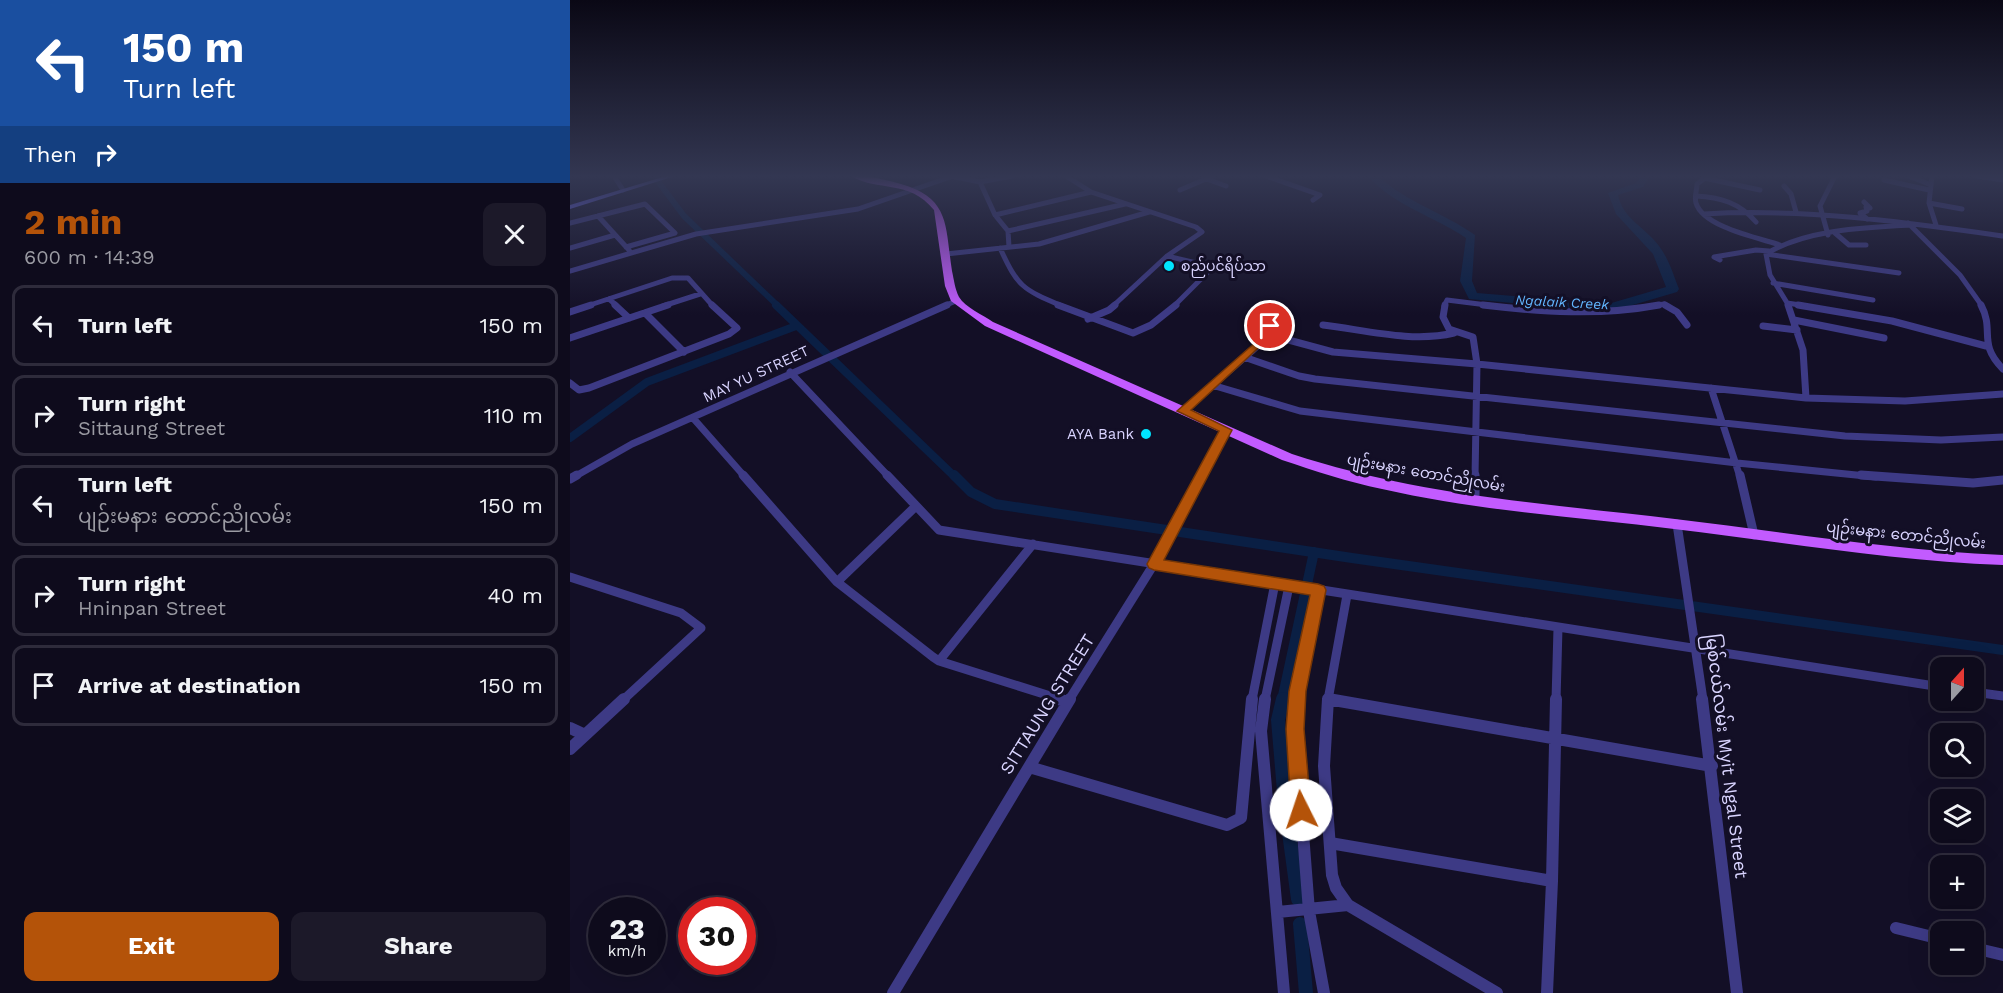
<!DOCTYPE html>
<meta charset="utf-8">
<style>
:root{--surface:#0e0b1c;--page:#1c1929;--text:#f1f3f6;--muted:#9b9ba3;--line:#2e2b3b;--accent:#b45309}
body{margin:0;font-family:"Work Sans","Noto Sans Myanmar",sans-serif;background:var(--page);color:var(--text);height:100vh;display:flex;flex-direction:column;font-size:22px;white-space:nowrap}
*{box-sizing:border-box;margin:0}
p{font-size:20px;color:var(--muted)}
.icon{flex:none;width:33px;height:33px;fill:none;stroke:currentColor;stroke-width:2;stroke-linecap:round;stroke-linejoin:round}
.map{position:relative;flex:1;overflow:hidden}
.details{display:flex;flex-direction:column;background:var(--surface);width:570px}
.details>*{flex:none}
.top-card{background:#1a4fa0;color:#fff;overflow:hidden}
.needle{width:39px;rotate:21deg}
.controls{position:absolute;left:1360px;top:657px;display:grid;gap:12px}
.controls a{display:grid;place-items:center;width:54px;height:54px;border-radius:12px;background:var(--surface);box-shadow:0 6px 24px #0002,0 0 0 2px var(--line);font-size:30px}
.speed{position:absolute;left:18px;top:897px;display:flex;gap:12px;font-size:30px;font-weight:700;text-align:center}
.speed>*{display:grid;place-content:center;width:78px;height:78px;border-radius:50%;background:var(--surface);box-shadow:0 6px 24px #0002,0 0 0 2px var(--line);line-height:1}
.speed small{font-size:15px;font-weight:400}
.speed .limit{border:9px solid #d22;background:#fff;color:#111}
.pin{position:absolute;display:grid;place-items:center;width:51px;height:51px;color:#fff;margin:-26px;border:3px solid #fff;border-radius:50%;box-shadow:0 2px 6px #0007}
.me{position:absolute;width:66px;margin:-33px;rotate:356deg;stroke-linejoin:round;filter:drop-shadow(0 0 4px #0008)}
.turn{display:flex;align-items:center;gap:21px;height:126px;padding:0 24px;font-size:27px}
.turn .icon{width:78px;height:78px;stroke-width:2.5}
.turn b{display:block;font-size:42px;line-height:51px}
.then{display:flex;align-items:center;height:57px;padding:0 24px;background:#0003;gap:12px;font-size:22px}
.round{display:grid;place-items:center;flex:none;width:63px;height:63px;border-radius:12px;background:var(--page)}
.head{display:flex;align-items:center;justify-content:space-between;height:102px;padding:0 24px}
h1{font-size:36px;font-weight:700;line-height:45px;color:var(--accent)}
.button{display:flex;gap:12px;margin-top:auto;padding:12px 24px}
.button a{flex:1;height:69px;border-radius:12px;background:var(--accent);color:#fff;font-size:24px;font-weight:700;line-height:69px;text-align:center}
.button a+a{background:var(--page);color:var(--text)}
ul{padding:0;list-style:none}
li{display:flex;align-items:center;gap:18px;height:81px;margin:0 12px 9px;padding:0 12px;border:3px solid var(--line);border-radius:12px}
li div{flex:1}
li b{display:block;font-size:22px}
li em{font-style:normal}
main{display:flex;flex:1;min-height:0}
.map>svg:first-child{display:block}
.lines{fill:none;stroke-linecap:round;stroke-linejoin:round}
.canal-far3{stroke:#0a1f44;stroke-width:6}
.canal-far2{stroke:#0a1f44;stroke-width:8}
.canal-far1{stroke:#0a1f44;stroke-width:10}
.canal{stroke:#0a1f44;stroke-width:14}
.river{fill:#0a1f44;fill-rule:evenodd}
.street-far3{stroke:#3d3a85;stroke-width:5}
.street-far2{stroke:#3d3a85;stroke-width:7}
.street-far1{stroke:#3d3a85;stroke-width:9}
.street{stroke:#3d3a85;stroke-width:12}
.secondary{fill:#6f6bff;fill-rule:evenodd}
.primary{fill:#c25bff;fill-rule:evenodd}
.route{fill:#b45309;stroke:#753606;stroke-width:1.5}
.poi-dot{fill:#00e5ff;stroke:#130f26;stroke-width:2}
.labels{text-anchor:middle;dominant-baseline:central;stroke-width:6;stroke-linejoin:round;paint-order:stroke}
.far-poi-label{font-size:14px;fill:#d9d4ff;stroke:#130f26;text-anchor:start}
.far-water-label{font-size:14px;font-style:italic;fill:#62b6ff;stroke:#130f26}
.street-label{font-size:15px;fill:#d9d4ff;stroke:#130f26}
.poi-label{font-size:15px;fill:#d9d4ff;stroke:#130f26;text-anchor:end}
.near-street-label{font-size:18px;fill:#d9d4ff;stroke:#130f26}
</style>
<main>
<section class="details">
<div class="top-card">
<div class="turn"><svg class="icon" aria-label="left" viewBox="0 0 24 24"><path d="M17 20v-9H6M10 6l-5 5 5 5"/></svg><div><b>150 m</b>Turn left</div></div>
<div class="then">Then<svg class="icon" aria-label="right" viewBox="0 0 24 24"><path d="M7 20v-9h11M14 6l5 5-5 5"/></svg></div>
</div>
<div class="head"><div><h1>2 min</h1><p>600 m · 14:39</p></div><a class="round"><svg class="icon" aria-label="close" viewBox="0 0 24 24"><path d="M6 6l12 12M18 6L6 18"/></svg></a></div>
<ul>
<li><svg class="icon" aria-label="left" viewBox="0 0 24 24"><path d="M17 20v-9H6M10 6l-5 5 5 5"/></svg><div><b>Turn left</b></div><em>150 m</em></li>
<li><svg class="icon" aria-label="right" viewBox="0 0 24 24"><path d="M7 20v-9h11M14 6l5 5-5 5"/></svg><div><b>Turn right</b><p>Sittaung Street</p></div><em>110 m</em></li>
<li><svg class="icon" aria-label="left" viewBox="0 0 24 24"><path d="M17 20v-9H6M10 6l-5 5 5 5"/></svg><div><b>Turn left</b><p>ပျဉ်းမနား တောင်ညိုလမ်း</p></div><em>150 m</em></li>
<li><svg class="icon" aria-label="right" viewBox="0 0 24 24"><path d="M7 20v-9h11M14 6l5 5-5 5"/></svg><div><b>Turn right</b><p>Hninpan Street</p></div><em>40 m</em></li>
<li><svg class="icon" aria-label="arrive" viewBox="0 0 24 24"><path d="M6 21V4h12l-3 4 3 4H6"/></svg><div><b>Arrive at destination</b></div><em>150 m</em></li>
</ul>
<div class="button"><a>Exit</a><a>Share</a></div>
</section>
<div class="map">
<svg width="1433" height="993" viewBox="0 0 1433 993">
<rect width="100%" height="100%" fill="#130f26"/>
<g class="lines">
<path class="canal-far3" d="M84,176L114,216L208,306"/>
<path class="canal-far2" d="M206,305L385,477
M0,438L77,382L226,326"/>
<path class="canal-far1" d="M384,475L401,492L425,504L782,558L1433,650
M712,700L744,552"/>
<path class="canal" d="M713,699L708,720L715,803L728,899
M730,924L736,993"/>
<path class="river" d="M798,176H808C836,202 874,213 905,235L902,281L907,293L1038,304L1096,287L1083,254L1046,214L1038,193L1066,183L1071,176H1079L1073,187L1048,195C1053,219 1075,227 1089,246C1099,259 1103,274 1109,289L1107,292L1039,312L899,299L890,281L896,238C864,216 824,206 798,176Z"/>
<path class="street-far3" d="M44,176L53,190
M381,176L410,182L442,176
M496,176L521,192L626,227L632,232L597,256L543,306
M696,176L750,195L743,200
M1138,176L1127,184C1127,190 1124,197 1126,203C1133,227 1189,238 1210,245
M1339,176L1361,185
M1362,176L1359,203L1366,225
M1407,176L1433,180
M634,178L656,186
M1134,178L1190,190
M1314,180L1359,190
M410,182L425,215L438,231L439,247
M1214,186L1221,194L1226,212
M610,190L643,176
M1126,196C1150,197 1170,203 1186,222
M1294,202L1300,208L1296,207L1297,211L1290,213L1297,219
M1359,203L1392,209
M1134,214C1235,208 1333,222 1433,236
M425,215L521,192
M28,216L59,250
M0,223L75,204L105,233L56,247
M1338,223L1390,275L1412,306
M438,231L555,204
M1265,233L1279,245H1296
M1258,235L1250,206L1265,176
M0,248L45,235
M430,248C448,287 452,289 492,306
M376,254L469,244L579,212
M1196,254L1329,273
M597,256L643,267L604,306
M1150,260L1144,257L1186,250L1199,251
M0,271L126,234L288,209L383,176
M1203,283L1303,300
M39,299L47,306
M1217,303L1237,306
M17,306L102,278H118L143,306
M93,306L130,294
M374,306L386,301
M874,306L877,300L925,306
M1082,306L1094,304L1098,306
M1219,306L1200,275L1196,254C1236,229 1294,228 1340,225"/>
<path class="street-far2" d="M45,305L59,318
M488,305L563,333L581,325L606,305
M875,305L873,317L879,329L903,337L907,364L905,477
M913,305C972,312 1030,316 1089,305
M1095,305L1107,312L1117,325
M1218,305L1233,350L1236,398
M1228,305L1322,321L1416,346
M1411,305C1425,331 1407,343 1433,369
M0,312L21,305
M75,313L114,352
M518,319L539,310L545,305
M1224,320L1314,338
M753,325C795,330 842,343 884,333
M1193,326L1227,330
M700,335L763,352L907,364L1236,398L1335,401L1433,394
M0,338L98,305
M674,357L729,376L745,379L1275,436L1371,440L1433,437
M220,372L319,477
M0,383L9,390L19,388L159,334L167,328L142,305
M642,385L730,411L1167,463L1306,477
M1141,388L1170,477
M613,411L700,335V326
M123,418L175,477
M4,477L62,444L377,305
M631,477L656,430"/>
<path class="street-far1" d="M173,475L267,582L363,657L369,661L493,700
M317,475L369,530L1371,687
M1170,475L1184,535
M1291,475L1403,483L1433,480
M0,479L7,475
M905,500V475
M1107,524L1133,700
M0,577L111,613L131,628L53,700
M267,582L346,506
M369,661L463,544
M1404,692L1433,696
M758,699L766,700
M499,700L584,564L632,475
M682,700L705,583
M695,700L719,586
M727,700L748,590
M758,700L777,595
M986,700L988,628"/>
<path class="street" d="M488,699L498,702
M695,699L691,731L714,993
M727,699L725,729L739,911L754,993
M758,699L754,766L762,875L766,888L778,905L927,993
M758,699L1142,766
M1132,699L1167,993
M0,728L15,735
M0,749L54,699
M459,767L657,825L671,818L682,699
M760,843L982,881L977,993
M982,881L986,699
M708,912L778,905
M1326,928L1371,939
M1404,948L1433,955
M323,993L500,699"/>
<path class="secondary" d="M96,176H105L0,209V205Z"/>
<path class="primary" d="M281,176C298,175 315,180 331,184C381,198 375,227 382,271C384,280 385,289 389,297C395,307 413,315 423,322L722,454C850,496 972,503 1105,519C1214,532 1323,550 1433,555V565C1322,561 1214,542 1104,529C1007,517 908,511 812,489C778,482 745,471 712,460L415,326L381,301L375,286L364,210C339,179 308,192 281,176Z"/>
</g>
<linearGradient id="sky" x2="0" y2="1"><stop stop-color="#0a0815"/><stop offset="0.56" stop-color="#333752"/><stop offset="1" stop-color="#333752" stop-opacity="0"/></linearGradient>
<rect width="1433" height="315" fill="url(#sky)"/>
<path class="route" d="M700,323L705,326L704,337L697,340L621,410L662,430L594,560L748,584L754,586L756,590L736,691L734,729L741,810L738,816L731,819L724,816L721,810L716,729L719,691L740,595L584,570L579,568L577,564L649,431L607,411L695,334V326Z"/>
<g class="poi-dot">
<circle cx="599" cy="266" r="6"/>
<circle cx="576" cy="434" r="6"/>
</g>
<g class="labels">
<g class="far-poi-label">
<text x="611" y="266">စည်ပင်ရိပ်သာ</text>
</g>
<g class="far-water-label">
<text transform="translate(992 302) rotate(3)">Ngalaik Creek</text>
</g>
<g class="street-label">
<text transform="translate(186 374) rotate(-25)">MAY YU STREET</text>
<text transform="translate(856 473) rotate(10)">ပျဉ်းမနား တောင်ညိုလမ်း</text>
<text transform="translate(1336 535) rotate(6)">ပျဉ်းမနား တောင်ညိုလမ်း</text>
</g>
<g class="poi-label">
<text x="564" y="434">AYA Bank</text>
</g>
<g class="near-street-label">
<text transform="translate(477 704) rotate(-58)">SITTAUNG STREET</text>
<text transform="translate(1157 756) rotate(83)">မြစ်ငယ်လမ်း Myit Ngal Street</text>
</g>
</g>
</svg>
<div class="controls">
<a><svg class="needle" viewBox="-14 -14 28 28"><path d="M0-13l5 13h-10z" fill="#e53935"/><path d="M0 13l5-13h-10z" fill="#9b9ba3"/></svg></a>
<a><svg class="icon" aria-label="search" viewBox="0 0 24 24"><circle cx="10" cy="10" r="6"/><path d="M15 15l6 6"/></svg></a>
<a><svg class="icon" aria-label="layers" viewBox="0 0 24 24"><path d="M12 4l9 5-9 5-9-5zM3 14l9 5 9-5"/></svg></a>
<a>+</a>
<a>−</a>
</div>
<div class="speed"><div>23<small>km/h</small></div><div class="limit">30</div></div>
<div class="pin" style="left:700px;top:326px;background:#d93025"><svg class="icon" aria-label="arrive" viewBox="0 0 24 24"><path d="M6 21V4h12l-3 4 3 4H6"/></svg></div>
<svg class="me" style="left:731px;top:810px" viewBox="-20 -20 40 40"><circle r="19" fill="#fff"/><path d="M0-13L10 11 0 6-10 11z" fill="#b45309"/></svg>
</div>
</main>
